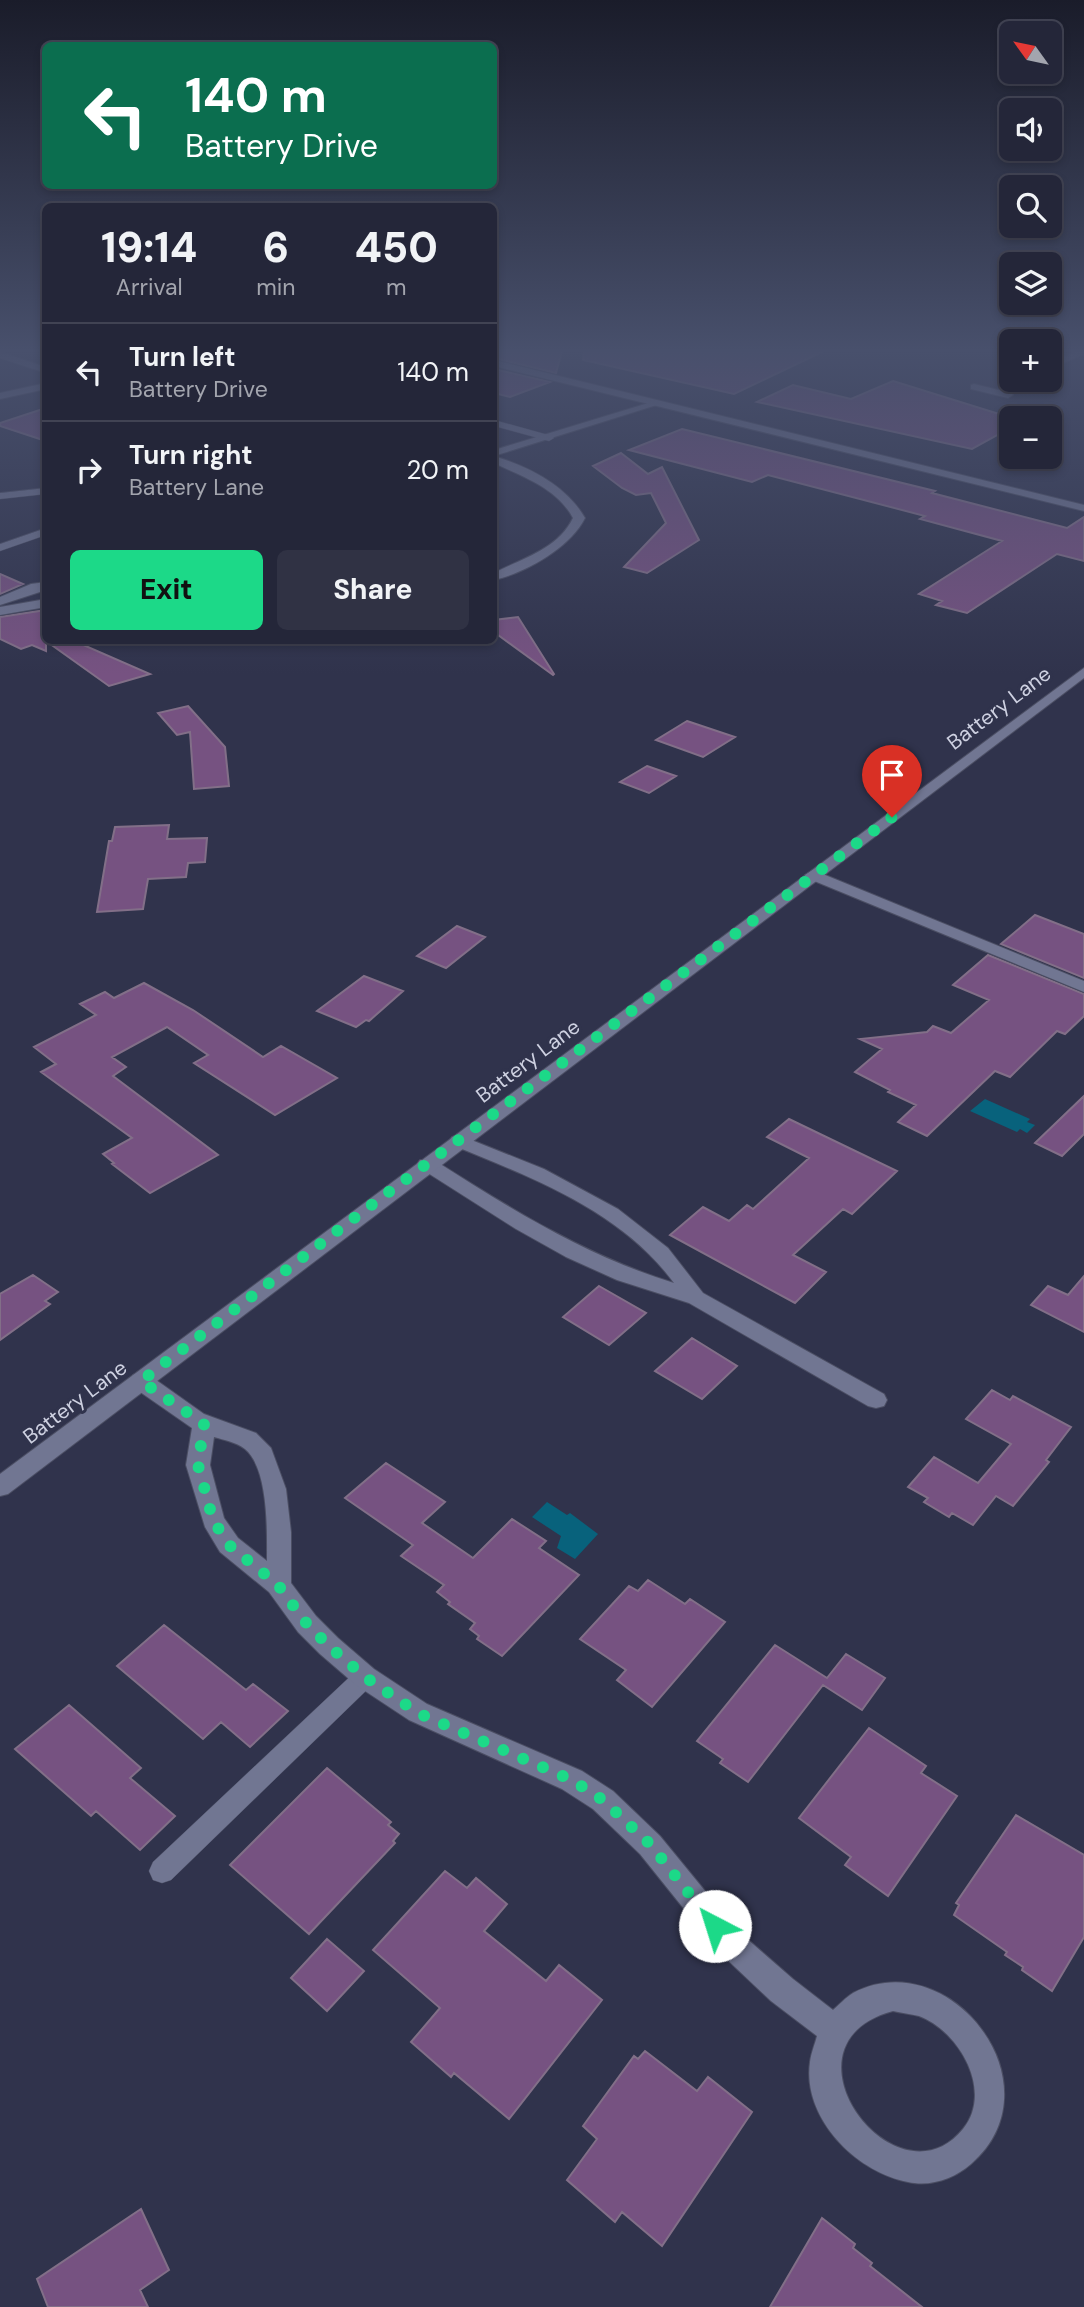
<!DOCTYPE html>
<meta charset="utf-8">
<style>
:root{--surface:#242639;--page:#303244;--text:#f1f3f6;--muted:#a3a5ae;--line:#414353;--accent:#1cd988}
body{margin:0;font-family:"DM Sans",sans-serif;background:var(--page);color:var(--text);height:100vh;display:flex;flex-direction:column;font-size:26px;white-space:nowrap}
*{box-sizing:border-box;margin:0}
p{font-size:23px;color:var(--muted)}
.icon{flex:none;width:38px;height:38px;fill:none;stroke:currentColor;stroke-width:2;stroke-linecap:round;stroke-linejoin:round}
.map{position:relative;flex:1;overflow:hidden}
.details{position:absolute;left:42px;top:203px;width:455px;height:441px;display:flex;flex-direction:column;background:var(--surface);border-radius:10px;box-shadow:0 4px 10px #0003,0 0 0 2px var(--line)}
.details>*{flex:none}
.guide{position:absolute;left:42px;top:42px;width:455px;height:147px;border-radius:10px;box-shadow:0 4px 10px #0003,0 0 0 2px var(--line);background:#0b6e4f;color:#fff;overflow:hidden}
.needle{width:46px;rotate:303deg}
.fabs{position:absolute;left:999px;top:21px;display:grid;gap:14px}
.fabs a{display:grid;place-items:center;width:63px;height:63px;border-radius:10px;background:var(--surface);box-shadow:0 4px 10px #0003,0 0 0 2px var(--line);font-size:35px}
.pin{position:absolute;display:grid;place-items:center;width:60px;height:60px;color:#fff;margin:-72px -30px;border-radius:50% 50% 50% 0;rotate:-45deg;box-shadow:0 0 7px #0007}
.pin .icon{rotate:45deg}
.me{position:absolute;width:77px;margin:-38px;rotate:320deg;stroke-linejoin:round;filter:drop-shadow(0 0 5px #0008)}
.turn{display:flex;align-items:center;gap:24px;height:147px;padding:0 28px;font-size:32px}
.turn .icon{width:91px;height:91px;stroke-width:2.5}
.turn b{display:block;font-size:49px;line-height:60px}
.eta{display:flex;justify-content:space-evenly;align-items:center;height:119px;text-align:center}
.eta b{font-size:42px;font-weight:800;line-height:49px}
.primary-button{display:flex;gap:14px;margin-top:auto;padding:14px 28px}
.primary-button a{flex:1;height:80px;border-radius:10px;background:var(--accent);color:#111;font-size:28px;font-weight:800;line-height:80px;text-align:center}
.primary-button a+a{background:var(--page);color:var(--text)}
ul{padding:0;list-style:none}
li{display:flex;align-items:center;gap:21px;height:98px;padding:0 28px;border-top:2px solid var(--line)}
li div{flex:1}
li b{display:block;font-size:26px}
li em{font-style:normal}
.map>svg:first-child{display:block}
.water{fill:#08627c}
.building{fill:#765281;stroke:#826f88;stroke-width:2}
.lines{fill:none;stroke-linecap:round;stroke-linejoin:round}
.service-casing{stroke:#4b4e63;stroke-width:1}
.minor-casing{stroke:#4b4e63;stroke-width:2}
.tertiary-casing{stroke:#4b4e63;stroke-width:2}
.secondary-casing{stroke:#4b4e63;stroke-width:2}
.service{fill:#717692;fill-rule:evenodd}
.minor{fill:#717692;fill-rule:evenodd}
.tertiary{fill:#717692;fill-rule:evenodd}
.secondary{fill:#717692;fill-rule:evenodd}
.route{stroke:#1cd988;stroke-width:12;stroke-dasharray:0 21.6}
.labels{text-anchor:middle;dominant-baseline:central;stroke-width:6;stroke-linejoin:round;paint-order:stroke}
.street-label{font-size:21px;fill:#ced1e1;stroke:#30334c}
</style>
<div class="map">
<svg width="1084" height="2307" viewBox="0 0 1084 2307">
<rect width="100%" height="100%" fill="#30334c"/>
<path class="water" d="M985,1099L1030,1119L1027,1122L1035,1125L1027,1133L1020,1129L1017,1132L970,1111Z
M547,1502L567,1515L570,1513L598,1534L575,1559L557,1548L561,1536L532,1517Z"/>
<path class="building" d="M494,351H562L556,373L494,358Z
M584,351H824L734,394L583,360Z
M494,369L550,382L510,397L494,393Z
M893,381L1012,418V427L972,449L757,402L793,385L851,399Z
M46,408V441L0,426V423Z
M682,429L935,491L932,493L1067,528L1084,517V561L1057,554L967,613L936,605L942,601L919,594L1002,541L920,519L925,516L768,475L752,482L629,450Z
M621,453L648,474L662,467L699,540L647,573L624,567L666,523L651,493L636,495L622,488L593,466Z
M0,574L23,584L0,594Z
M46,610V640H72L150,674L109,686L46,641V651L32,645L21,649L0,639V617Z
M518,617L554,674L553,675L494,632V620Z
M188,706L225,747L229,786L194,789L190,732L177,735L158,713Z
M687,721L735,737L703,757L656,740Z
M647,766L676,776L649,793L620,782Z
M169,825L167,839L207,838L205,862L188,863L186,877L148,879L143,909L97,912L109,841H112L115,827Z
M1035,915L1084,934V978L1001,944Z
M457,926L485,937L446,968L417,956Z
M988,955L1084,994V1016L1065,1034L1057,1031L1010,1077L995,1071L927,1136L898,1122L916,1105L888,1092L890,1090L855,1072L882,1049L860,1039L927,1032L933,1026L951,1033L989,1000L953,985Z
M364,976L403,991L369,1021L366,1020L356,1027L317,1011Z
M144,983L193,1010L263,1057L281,1046L337,1078L275,1115L194,1063L208,1055L167,1027L112,1057L126,1067L113,1076L218,1155L150,1193L112,1164L114,1163L103,1154L132,1138L41,1072L56,1064L34,1047L96,1015L80,1004L105,992L114,998Z
M1084,1096V1134L1062,1156L1035,1143Z
M789,1119L897,1171L852,1214L843,1209L793,1255L826,1272L795,1303L670,1235L703,1207L729,1221L747,1205L753,1209L809,1158L767,1137Z
M33,1275L58,1292L45,1301L50,1304L0,1340V1294Z
M1084,1276V1332L1031,1305L1048,1286L1068,1295Z
M599,1286L646,1313L609,1345L563,1317Z
M692,1338L737,1366L702,1399L655,1371Z
M992,1390L1010,1400L1013,1396L1071,1427L1046,1460L1049,1462L1013,1506L996,1496L973,1525L952,1513L949,1517L924,1502L928,1498L908,1487L934,1457L978,1483L1011,1444L966,1419Z
M386,1463L445,1502L422,1523L473,1558L512,1519L546,1541L539,1548L579,1575L502,1656L477,1639L479,1636L470,1629L475,1623L448,1604L450,1602L437,1592L444,1585L401,1556L413,1545L345,1498Z
M648,1580L685,1604L690,1599L725,1622L652,1707L617,1680L626,1670L580,1639L629,1586L638,1591Z
M164,1625L246,1690L253,1684L288,1711L250,1747L221,1722L203,1739L117,1666Z
M775,1645L827,1678L846,1654L885,1678L862,1710L823,1685L748,1782L720,1763L723,1759L697,1741Z
M69,1705L141,1768L130,1778L175,1816L140,1850L96,1811L91,1816L15,1749Z
M869,1728L926,1766L921,1773L957,1796L888,1896L845,1865L851,1857L799,1818Z
M327,1768L391,1822L388,1825L399,1834L393,1841L395,1843L309,1934L230,1865Z
M1016,1815L1084,1855V1937L1052,1991L1022,1970L1023,1967L1005,1955L1007,1952L954,1915L959,1905L956,1903Z
M445,1871L467,1888L476,1878L507,1904L484,1931L546,1981L559,1965L602,2000L509,2119L454,2073L451,2077L411,2042L440,2008L373,1950Z
M327,1939L364,1971L327,2011L291,1978Z
M645,2051L697,2091L708,2077L752,2112L662,2246L622,2212L615,2222L567,2180L597,2139L583,2126L634,2056L638,2059Z
M141,2209L169,2270L140,2290L148,2307H48L37,2279Z
M822,2218L855,2244L853,2248L872,2263L870,2266L922,2307H770Z"/>
<g class="lines">
<defs>
<path id="service" d="M494,420L552,436L554,438L549,441L494,426Z
M46,488V494L0,499V493Z
M46,528V535L0,551V544Z
M365,1667L373,1670L377,1677L373,1684L171,1880L162,1883L153,1880L149,1871L153,1862L357,1670Z"/>
<path id="minor" d="M1077,351H1084V354L1050,369V363Z
M0,352L46,367V373L0,358Z
M46,383V389L0,399V393Z
M974,384L1011,393L1013,395L1008,398L971,389V385Z
M655,401L663,403L494,456C529,467 566,485 585,518C570,548 525,573 494,580V573C523,558 558,549 573,518C557,488 523,477 494,463V450Z
M46,582V590L0,605V597L31,584Z
M46,599V607L0,615V607Z
M813,870L1084,981V992L807,878L805,875Z
M459,1135L544,1169L618,1209L668,1248L703,1293L884,1394L887,1400L884,1406L876,1408L868,1406L689,1303L617,1280L566,1257L516,1229L420,1168L417,1164L420,1160H434C511,1209 586,1256 674,1283C621,1211 533,1178 452,1145L449,1141L452,1137Z
M141,1373L149,1375L204,1414L256,1433L271,1448L286,1489L291,1532V1583L316,1616L338,1638L374,1669L427,1704L582,1771L613,1791L660,1836L737,1930L793,1979L833,2010C839,2005 846,1997 853,1993C950,1942 1061,2086 971,2164C954,2179 930,2187 908,2182C856,2172 802,2118 810,2062C811,2053 815,2044 817,2036L771,2001L717,1950L640,1854L593,1809L562,1789L409,1720L356,1685L320,1654L298,1632L269,1592L220,1552L205,1527L186,1465L192,1428L133,1387L130,1381L133,1375ZM214,1437C224,1440 236,1442 245,1449C269,1469 267,1532 267,1561L238,1538L224,1518L210,1465ZM893,2011C901,2013 911,2014 919,2016C959,2031 994,2091 963,2129C896,2211 770,2044 893,2011Z"/>
<path id="tertiary" d="M494,360L1084,505V511L494,366Z"/>
<path id="secondary" d="M1084,668V678L8,1494L0,1496V1474Z"/>
</defs>
<use href="#service" class="service-casing"/>
<use href="#minor" class="minor-casing"/>
<use href="#tertiary" class="tertiary-casing"/>
<use href="#secondary" class="secondary-casing"/>
<use href="#service" class="service"/>
<use href="#minor" class="minor"/>
<use href="#tertiary" class="tertiary"/>
<use href="#secondary" class="secondary"/>
</g>
<linearGradient id="sky" x2="0" y2="1"><stop stop-color="#1a1c2a"/><stop offset="0.52" stop-color="#48506c"/><stop offset="1" stop-color="#48506c" stop-opacity="0"/></linearGradient>
<rect width="1084" height="674" fill="url(#sky)"/>
<g class="lines">
<path class="route" d="M715,1926L650,1844L603,1800L572,1780L418,1713L365,1677L329,1646L307,1624L278,1585L229,1545L213,1520L198,1465L204,1424L141,1381L362,1212L892,817"/>
</g>
<g class="labels">
<g class="street-label">
<text transform="translate(999 708) rotate(-37)">Battery Lane</text>
<text transform="translate(528 1061) rotate(-37)">Battery Lane</text>
<text transform="translate(75 1402) rotate(-37)">Battery Lane</text>
</g>
</g>
</svg>
<div class="fabs">
<a><svg class="needle" viewBox="-14 -14 28 28"><path d="M0-13l5 13h-10z" fill="#e53935"/><path d="M0 13l5-13h-10z" fill="#a3a5ae"/></svg></a>
<a><svg class="icon" aria-label="sound" viewBox="0 0 24 24"><path d="M4 9h4l5-4v14l-5-4H4zM17 9q2 3 0 6"/></svg></a>
<a><svg class="icon" aria-label="search" viewBox="0 0 24 24"><circle cx="10" cy="10" r="6"/><path d="M15 15l6 6"/></svg></a>
<a><svg class="icon" aria-label="layers" viewBox="0 0 24 24"><path d="M12 4l9 5-9 5-9-5zM3 14l9 5 9-5"/></svg></a>
<a>+</a>
<a>−</a>
</div>
<div class="pin" style="left:892px;top:817px;background:#d93025"><svg class="icon" aria-label="arrive" viewBox="0 0 24 24"><path d="M6 21V4h12l-3 4 3 4H6"/></svg></div>
<svg class="me" style="left:715px;top:1926px" viewBox="-20 -20 40 40"><circle r="19" fill="#fff"/><path d="M0-13L10 11 0 6-10 11z" fill="#1cd988"/></svg>
<div class="guide">
<div class="turn"><svg class="icon" aria-label="left" viewBox="0 0 24 24"><path d="M17 20v-9H6M10 6l-5 5 5 5"/></svg><div><b>140 m</b>Battery Drive</div></div>
</div>
<section class="details">
<div class="eta">
<div><b>19:14</b><p>Arrival</p></div>
<div><b>6</b><p>min</p></div>
<div><b>450</b><p>m</p></div>
</div>
<ul>
<li><svg class="icon" aria-label="left" viewBox="0 0 24 24"><path d="M17 20v-9H6M10 6l-5 5 5 5"/></svg><div><b>Turn left</b><p>Battery Drive</p></div><em>140 m</em></li>
<li><svg class="icon" aria-label="right" viewBox="0 0 24 24"><path d="M7 20v-9h11M14 6l5 5-5 5"/></svg><div><b>Turn right</b><p>Battery Lane</p></div><em>20 m</em></li>
</ul>
<div class="primary-button"><a>Exit</a><a>Share</a></div>
</section>
</div>
